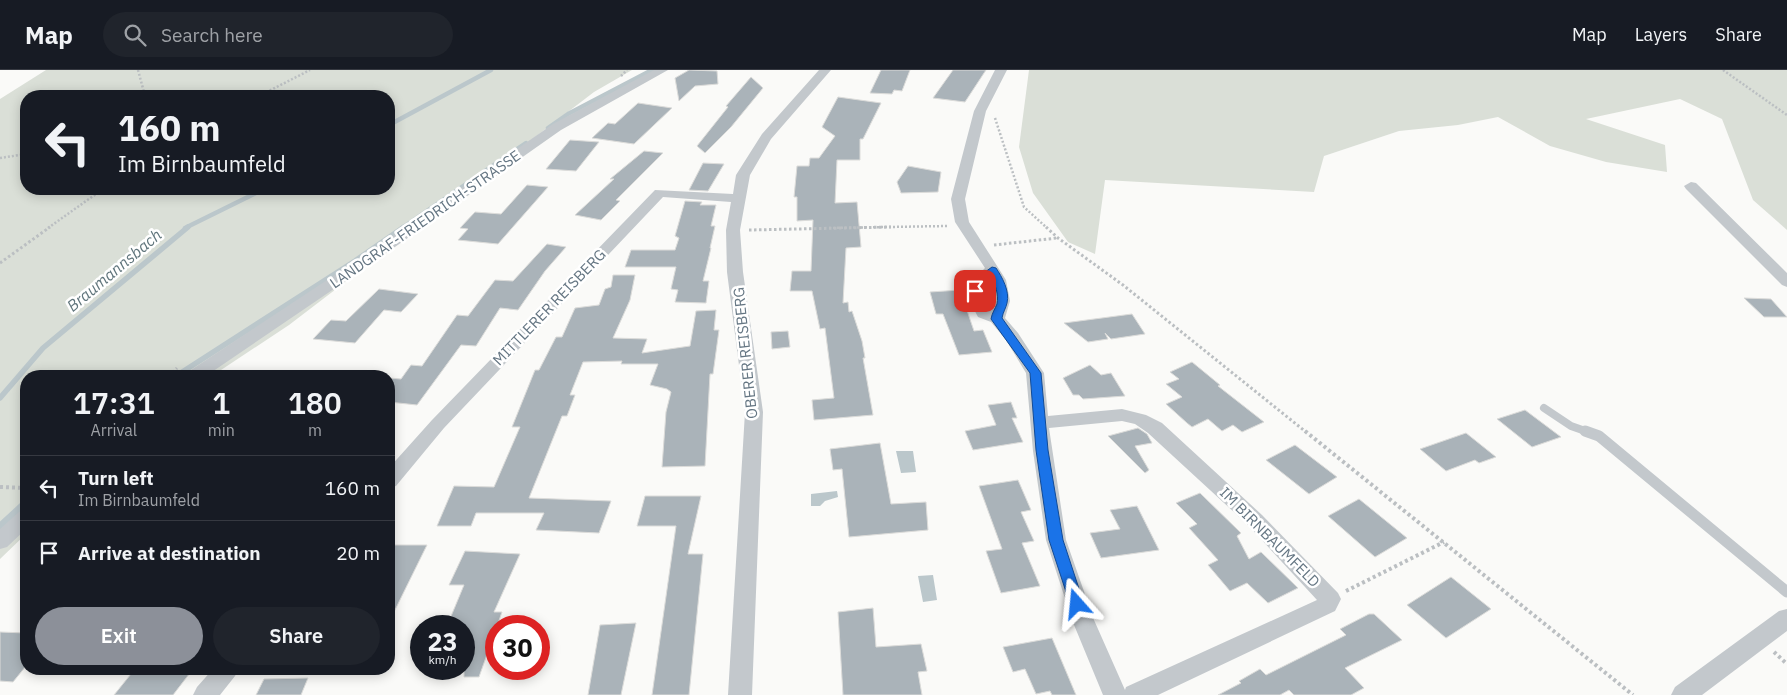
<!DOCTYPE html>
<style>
:root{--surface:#171b24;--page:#20242c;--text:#f1f3f6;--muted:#9ea1a6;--line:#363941;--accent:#8c9099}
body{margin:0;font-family:"IBM Plex Sans",sans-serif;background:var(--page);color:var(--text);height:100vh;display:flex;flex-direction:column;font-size:19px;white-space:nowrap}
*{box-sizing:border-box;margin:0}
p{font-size:16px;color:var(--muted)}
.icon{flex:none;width:28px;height:28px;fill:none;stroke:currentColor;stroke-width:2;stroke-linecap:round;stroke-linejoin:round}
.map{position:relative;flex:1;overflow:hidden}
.sheet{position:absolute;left:20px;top:300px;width:375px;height:305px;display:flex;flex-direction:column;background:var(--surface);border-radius:20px;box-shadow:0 2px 12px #0003}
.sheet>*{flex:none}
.banner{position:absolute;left:20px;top:20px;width:375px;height:105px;border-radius:20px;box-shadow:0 2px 12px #0003;background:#171b24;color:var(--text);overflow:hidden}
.speed{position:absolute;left:410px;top:545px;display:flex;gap:10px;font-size:25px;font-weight:700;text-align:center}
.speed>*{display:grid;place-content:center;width:65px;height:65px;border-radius:50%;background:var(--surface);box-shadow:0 2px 12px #0003;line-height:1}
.speed small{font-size:12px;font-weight:400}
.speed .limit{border:8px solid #d22;background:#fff;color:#111}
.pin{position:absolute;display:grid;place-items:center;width:42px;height:42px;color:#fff;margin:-21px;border-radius:10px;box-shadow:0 2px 8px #0006}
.me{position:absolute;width:55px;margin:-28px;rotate:342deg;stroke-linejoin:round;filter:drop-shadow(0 0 4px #0008)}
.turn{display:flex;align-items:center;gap:18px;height:105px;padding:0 15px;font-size:22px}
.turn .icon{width:65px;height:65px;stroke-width:2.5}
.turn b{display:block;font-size:35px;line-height:42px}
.eta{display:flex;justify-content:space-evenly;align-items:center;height:85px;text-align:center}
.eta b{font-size:30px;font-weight:600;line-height:35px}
.primary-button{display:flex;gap:10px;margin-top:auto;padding:10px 15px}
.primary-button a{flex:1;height:58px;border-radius:30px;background:var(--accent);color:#fff;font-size:20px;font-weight:600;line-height:58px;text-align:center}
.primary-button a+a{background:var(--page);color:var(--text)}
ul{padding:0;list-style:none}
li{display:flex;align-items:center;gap:15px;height:65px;padding:0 15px;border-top:1px solid var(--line)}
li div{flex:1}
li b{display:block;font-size:19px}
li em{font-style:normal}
header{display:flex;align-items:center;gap:30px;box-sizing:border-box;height:70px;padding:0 25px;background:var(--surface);border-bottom:1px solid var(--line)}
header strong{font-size:24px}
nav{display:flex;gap:28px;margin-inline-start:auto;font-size:18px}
.search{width:350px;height:45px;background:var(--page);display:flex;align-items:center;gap:12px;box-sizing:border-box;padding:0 18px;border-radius:28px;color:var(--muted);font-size:19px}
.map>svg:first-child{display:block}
.green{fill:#dadfd7;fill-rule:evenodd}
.water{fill:#bbc7cb}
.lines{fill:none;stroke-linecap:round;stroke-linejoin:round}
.stream-far2{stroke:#bbc7cb;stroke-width:4.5}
.stream-far1{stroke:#bbc7cb;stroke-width:5.5}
.stream{stroke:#bbc7cb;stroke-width:8}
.building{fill:#aab3b9;stroke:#dcdcda}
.path-far2{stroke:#bbbfc2;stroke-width:2.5;stroke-dasharray:2 2;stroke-linecap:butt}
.path-far1{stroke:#bbbfc2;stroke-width:3;stroke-dasharray:2.5 2.5;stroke-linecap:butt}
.path{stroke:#bbbfc2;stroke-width:4;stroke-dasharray:3 3;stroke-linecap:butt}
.service-far1{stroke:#c3c8cc;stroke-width:8}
.service{stroke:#c3c8cc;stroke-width:11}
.minor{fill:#c3c8cc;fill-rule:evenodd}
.route{fill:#1a73e8;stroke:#114b97}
.labels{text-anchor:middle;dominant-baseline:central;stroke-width:5;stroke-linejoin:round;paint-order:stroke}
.street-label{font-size:15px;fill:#657683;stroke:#fff}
.water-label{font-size:16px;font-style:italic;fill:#60757c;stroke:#fff}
</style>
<header>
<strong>Map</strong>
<div class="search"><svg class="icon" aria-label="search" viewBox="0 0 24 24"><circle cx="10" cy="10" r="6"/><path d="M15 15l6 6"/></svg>Search here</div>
<nav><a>Map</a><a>Layers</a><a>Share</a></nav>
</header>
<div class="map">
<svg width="1787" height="625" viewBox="0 0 1787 625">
<rect width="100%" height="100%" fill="#fafaf8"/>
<path class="green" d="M46,0H632L594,22L289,255L212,306H26V464L0,489V29ZM26,26H389V119H26Z
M1029,0H1787V160L1753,130L1722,49L1680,29L1586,49L1665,75L1667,102L1606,92L1550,76L1498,47L1458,55L1399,61L1324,86L1314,122L1105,110L1095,184L1068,172L1033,123L1019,77Z"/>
<path class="water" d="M896,381H913L916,402L901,403Z
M837,421L838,427L825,431L820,436H811V424Z
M933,505L937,530L923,532L918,506Z"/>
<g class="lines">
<path class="stream-far2" d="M389,55L491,0
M548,58L568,44L652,0
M185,158L264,119
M402,158L526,73"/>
<path class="stream-far1" d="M176,306L355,191L404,157
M0,328L43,278L188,157"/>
<path class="stream" d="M0,457L26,433"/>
</g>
<path class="building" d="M689,0L717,1L718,14L695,16L679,31L675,8Z
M881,0H910L902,21L894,20L892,24L870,23Z
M953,0H986L965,32L933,28Z
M751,7L763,18L731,57L705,83L697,76L728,37L726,36Z
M838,27L881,33L863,69H860V90H837L835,133L857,132L861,177L846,178L843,233L848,232L849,242L852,241L862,271L865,288H863L873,345L814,350L812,330L834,328L825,258L820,259L812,221H790L792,201H811L813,150L797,151V127H794L797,96H809L810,88H819L835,66L822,57Z
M638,33L672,38L634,74L592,68L608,53L615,54Z
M570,70L599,72L576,101L546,99Z
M644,81L663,83L616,130L620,131L601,150L575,145L614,109H610Z
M703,93L724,94L708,121L689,120Z
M908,96L941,102L938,122L901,123L897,112Z
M527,115L548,117L498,174L458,170L468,159L460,158L475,142L501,144Z
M685,131L702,132L700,135H716L711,156H715L710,178H711L703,211H709L706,233L675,232L678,220L671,219L676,197H625L631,180H675L679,168L675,166Z
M547,174L566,177L545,201L518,240L500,238L476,276L461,275L417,335L389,332V308L401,309L411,295L422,296L457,245L468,246L495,210L513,211Z
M613,205H635L630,230L613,268L647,269L642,283L690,276L696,241L716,240L714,260H719L713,304H710L705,396L662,397L666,342L671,322L667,319L650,315L658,294H621L622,291L583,292L570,325H575L567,346H562L529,428L611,431L599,463L536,460L544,443H476L471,456H437L454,416L494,417L520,357H512L535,300H539L556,267H562L575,238L599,235L605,219L611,217Z
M379,219L418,224L401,242L384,240L355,273L313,269L331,250L346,251Z
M960,220L974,261L983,260L992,282L959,285L943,244H936L930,222Z
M1744,228L1771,229L1787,247H1764Z
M1132,244L1145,264L1111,269L1105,263L1108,269L1088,272L1064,253Z
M788,261L790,277L772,279L771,262Z
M1192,292L1220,315L1218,316L1264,352L1242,362L1233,355L1222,361L1208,349L1192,357L1187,353L1166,334L1182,327L1166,314L1179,309L1170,302Z
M1090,295L1101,305L1111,303L1125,326L1083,329L1079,325H1073L1063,308Z
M1011,332L1017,348H1012L1023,372L973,380L965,361L996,355L988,335Z
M1525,340L1561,367L1532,377L1497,349Z
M1138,358L1147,364L1152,373L1135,376L1149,400L1145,403L1108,366Z
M1466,363L1496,387L1479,393L1475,390L1446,401L1420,379Z
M880,373L891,434L926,432L928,460L849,467L842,399L833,400L830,379Z
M1295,375L1337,407L1309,424L1266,390Z
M1018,410L1031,440L1021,442L1034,471L1022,473L1040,516L1001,523L986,481L1002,479L979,416Z
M1200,423L1241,463L1237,466L1249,489L1261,482L1298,518L1268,533L1247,513L1230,521L1208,495L1218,490L1189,458L1197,454L1176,433Z
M645,426H701L688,484H703L689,625H652L676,456H637Z
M1359,429L1407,468L1375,487L1328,446Z
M1137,436L1159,480L1101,488L1090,463L1120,459L1110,440Z
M389,475H427L389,552Z
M465,481L520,484L494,542H502L479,607H464V556H447L464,515H449Z
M1451,507L1491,539L1446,568L1407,535Z
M873,538L876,577L921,574L927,601L918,602L922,625H843L838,542Z
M1369,544H1374L1402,570L1345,598L1364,618L1351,625H1294L1289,620L1280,625H1218L1241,613L1239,611L1260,599L1266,605L1346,565L1340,559Z
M636,553L621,625H588L600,555Z
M0,562L26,563V596L13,612L0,611Z
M1052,568L1076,625H1052L1050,621L1036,624L1025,599L1013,602L1003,577Z
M135,599H193L173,625H114Z
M308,608L301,625H256L264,609Z"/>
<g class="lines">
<path class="path-far2" d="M138,0L145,26
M1723,0L1787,45
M621,6L627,0
M259,26L310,0
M995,48L1024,137L1047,158
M0,88L26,84
M48,158L103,119
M829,158L947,156"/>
<path class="path-far1" d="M1046,157L1058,168L1123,215L1306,362
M749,160L891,157
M994,175L1057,168
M0,193L50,157
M169,306L177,298"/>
<path class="path" d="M1305,361L1633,625
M0,417L26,418
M1346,521L1444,472
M1774,582L1787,594"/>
<path class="service-far1" d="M1544,338L1571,356L1588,362"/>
<path class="service" d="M1585,361L1599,366L1787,522"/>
<path class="minor" d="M654,0H668L561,60L375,191L206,306H185L188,302L365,185L553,54Z
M819,0H831L771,69L750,105L740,160L743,202L763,342L752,625H728L745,342L727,202L726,160L731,132L663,127L444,358L396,416L389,418V398L432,350L655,120L733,124L736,105L762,64Z
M995,0H1007L986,41L965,129L969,152L1006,210L1010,231L1005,248L1018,263L1044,303L1048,346L1122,339L1146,345L1162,353L1262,445L1338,523L1341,529L1335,541L1158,625H1103L1072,550L1046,470L1033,381L1026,303L1006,270L991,252L978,247L967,226L966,217L985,198L955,152L951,129L974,41ZM990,210L994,231L991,241L983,226L982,218ZM1122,351L1135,354L1148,363L1248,455L1317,530L1126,617L1125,620L1094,550L1066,470L1049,358Z
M1691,112L1696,113L1787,203V217L1782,215L1686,119L1684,116Z
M26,439V459L7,477L0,479V459L19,442Z
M1787,539V561L1702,625H1671L1675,617L1779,541Z
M213,599H239L235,606L220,625H193L197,617Z"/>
</g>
<path class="route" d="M992,197L996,198C1002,207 1010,221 1007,233C1006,238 1003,242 1002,248L1041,303L1048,380L1063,470L1084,534L1082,538L1077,540L1072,538L1070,534L1049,470L1036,380L1030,303L991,249C992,243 995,239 997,234C999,225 995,213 991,206L979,217L978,223H971L969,217L974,210Z"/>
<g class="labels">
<g class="street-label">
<text transform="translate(425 149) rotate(-35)">LANDGRAF-FRIEDRICH-STRASSE</text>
<text transform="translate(549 237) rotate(-46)">MITTLERER REISBERG</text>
<text transform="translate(745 283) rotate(-96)">OBERER REISBERG</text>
<text transform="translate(1270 467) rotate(45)">IM BIRNBAUMFELD</text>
</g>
<g class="water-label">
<text transform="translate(114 200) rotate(-40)">Braumannsbach</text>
</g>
</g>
</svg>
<div class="speed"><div>23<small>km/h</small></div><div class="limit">30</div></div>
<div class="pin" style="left:975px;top:221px;background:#d93025"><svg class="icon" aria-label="arrive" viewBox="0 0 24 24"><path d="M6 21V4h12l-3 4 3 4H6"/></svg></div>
<svg class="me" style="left:1077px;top:534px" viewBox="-20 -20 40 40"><path d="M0-17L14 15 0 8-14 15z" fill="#1a73e8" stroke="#fff" stroke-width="4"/></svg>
<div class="banner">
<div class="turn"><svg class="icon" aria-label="left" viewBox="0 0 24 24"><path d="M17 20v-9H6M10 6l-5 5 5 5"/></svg><div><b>160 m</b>Im Birnbaumfeld</div></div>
</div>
<section class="sheet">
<div class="eta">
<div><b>17:31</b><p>Arrival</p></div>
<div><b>1</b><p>min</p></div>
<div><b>180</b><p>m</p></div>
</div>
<ul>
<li><svg class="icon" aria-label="left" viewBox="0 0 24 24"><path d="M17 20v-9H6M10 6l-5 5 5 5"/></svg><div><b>Turn left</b><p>Im Birnbaumfeld</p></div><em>160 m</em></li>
<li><svg class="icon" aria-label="arrive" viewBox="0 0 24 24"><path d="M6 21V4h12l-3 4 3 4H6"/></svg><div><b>Arrive at destination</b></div><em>20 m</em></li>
</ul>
<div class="primary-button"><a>Exit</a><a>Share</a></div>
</section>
</div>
